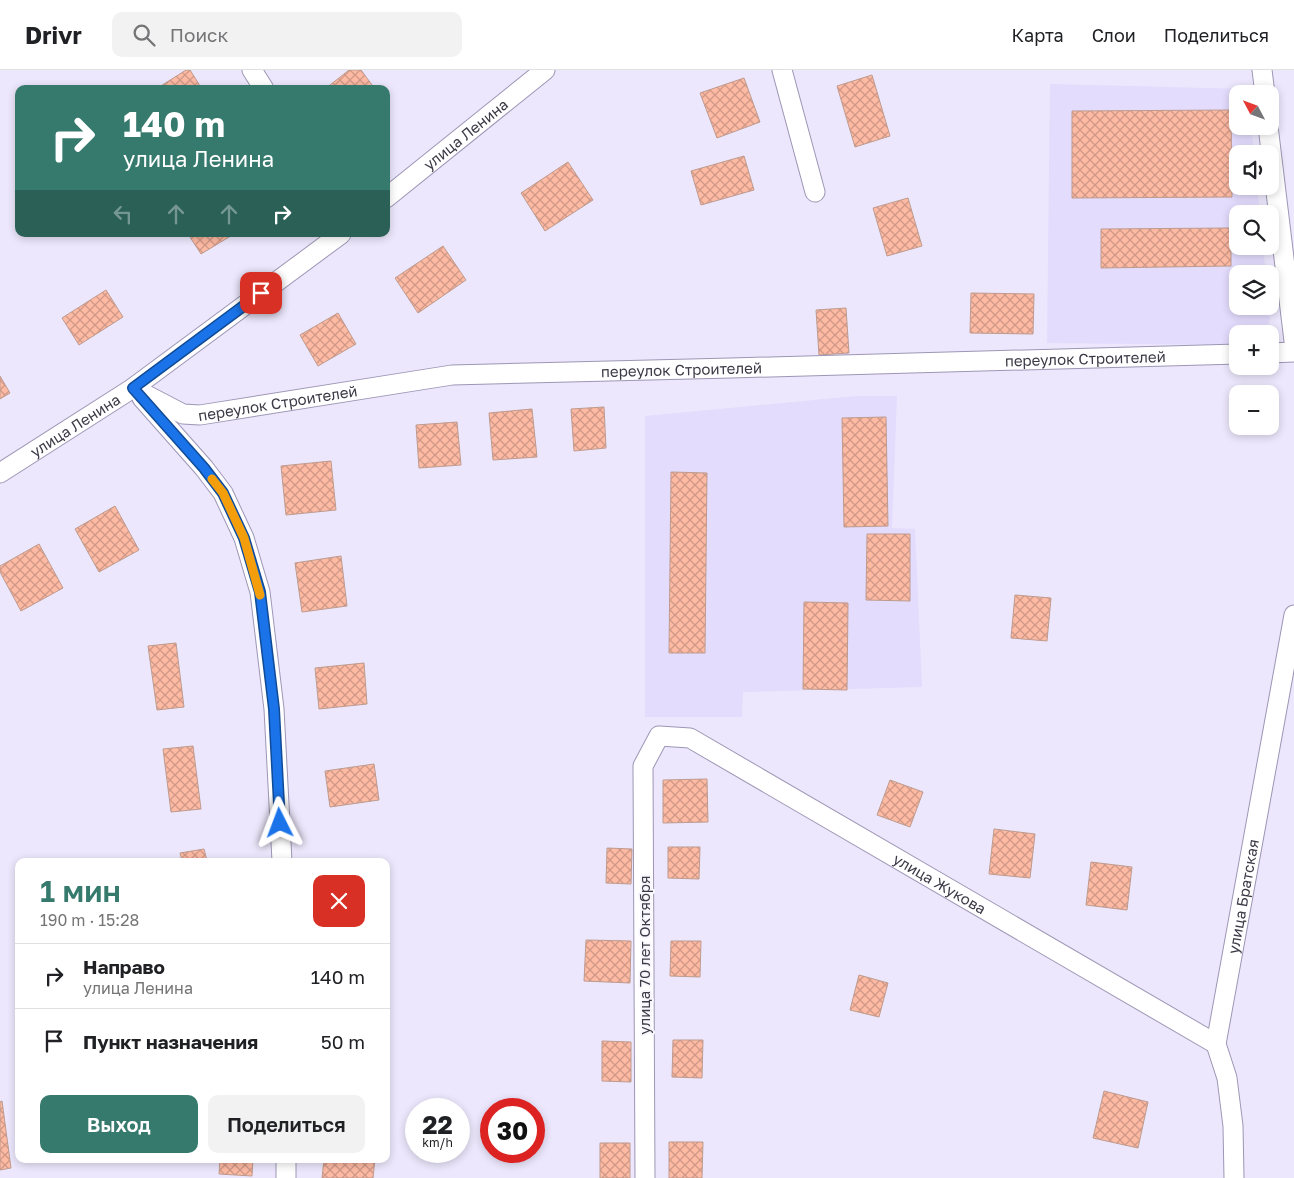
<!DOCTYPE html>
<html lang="ru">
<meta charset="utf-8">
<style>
:root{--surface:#fff;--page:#f2f2f2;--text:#202124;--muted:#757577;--line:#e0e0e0;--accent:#36796d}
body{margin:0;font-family:"Golos Text",sans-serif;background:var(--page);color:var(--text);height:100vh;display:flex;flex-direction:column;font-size:19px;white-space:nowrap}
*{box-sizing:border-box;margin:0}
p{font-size:16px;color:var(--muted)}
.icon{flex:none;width:28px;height:28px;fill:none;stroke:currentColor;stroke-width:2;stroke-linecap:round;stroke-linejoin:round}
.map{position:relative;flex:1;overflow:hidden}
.details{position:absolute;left:15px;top:788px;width:375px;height:305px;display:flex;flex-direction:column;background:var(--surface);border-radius:10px;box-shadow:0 2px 8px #0003}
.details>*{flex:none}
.top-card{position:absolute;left:15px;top:15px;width:375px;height:152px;border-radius:10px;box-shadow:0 2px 8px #0003;background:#36796d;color:#fff;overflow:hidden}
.needle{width:32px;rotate:311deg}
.fabs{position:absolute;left:1229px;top:15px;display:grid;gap:10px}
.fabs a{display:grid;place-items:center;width:50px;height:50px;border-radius:10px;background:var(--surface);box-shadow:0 2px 8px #0003;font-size:25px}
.speed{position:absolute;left:405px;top:1028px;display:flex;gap:10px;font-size:25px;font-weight:700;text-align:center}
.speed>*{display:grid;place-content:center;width:65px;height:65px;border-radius:50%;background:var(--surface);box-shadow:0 2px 8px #0003;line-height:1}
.speed small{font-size:12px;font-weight:400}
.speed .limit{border:8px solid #d22;background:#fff;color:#111}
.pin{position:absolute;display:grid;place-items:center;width:42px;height:42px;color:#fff;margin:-21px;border-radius:10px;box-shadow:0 2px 8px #0006}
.me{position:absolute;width:55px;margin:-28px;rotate:357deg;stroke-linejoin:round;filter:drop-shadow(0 0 4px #0008)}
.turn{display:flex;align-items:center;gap:18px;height:105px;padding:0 25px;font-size:22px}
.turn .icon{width:65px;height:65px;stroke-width:2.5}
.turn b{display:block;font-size:35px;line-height:42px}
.lanes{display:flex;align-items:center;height:48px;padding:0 25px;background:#0003;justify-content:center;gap:25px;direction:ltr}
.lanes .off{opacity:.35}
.round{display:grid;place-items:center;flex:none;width:52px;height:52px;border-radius:10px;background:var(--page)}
.head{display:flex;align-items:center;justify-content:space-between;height:85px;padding:0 25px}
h1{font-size:30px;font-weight:600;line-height:38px;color:var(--accent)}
.primary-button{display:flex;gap:10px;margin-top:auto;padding:10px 25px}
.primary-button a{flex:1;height:58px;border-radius:10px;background:var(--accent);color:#fff;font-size:20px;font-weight:600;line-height:58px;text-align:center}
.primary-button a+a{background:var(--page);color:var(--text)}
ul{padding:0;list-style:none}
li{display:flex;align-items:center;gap:15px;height:65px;padding:0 25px;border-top:1px solid var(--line)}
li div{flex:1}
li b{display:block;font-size:19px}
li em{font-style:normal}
header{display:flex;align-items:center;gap:30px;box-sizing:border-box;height:70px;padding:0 25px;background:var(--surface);border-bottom:1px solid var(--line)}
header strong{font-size:24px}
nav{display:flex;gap:28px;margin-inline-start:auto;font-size:18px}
.search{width:350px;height:45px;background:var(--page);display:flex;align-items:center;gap:12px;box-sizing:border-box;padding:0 18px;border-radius:10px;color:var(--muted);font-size:19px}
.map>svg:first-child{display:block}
.built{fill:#e3dcfd}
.building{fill:url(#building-cross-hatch);stroke:#be9b8f}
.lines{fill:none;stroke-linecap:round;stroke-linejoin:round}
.street-casing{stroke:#9d96b5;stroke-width:21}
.street{stroke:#fff;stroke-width:19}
.route-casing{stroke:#114b97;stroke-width:12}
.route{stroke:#1a73e8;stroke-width:9}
.slow{stroke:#f59e0b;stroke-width:9}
.labels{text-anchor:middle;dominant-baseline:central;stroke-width:4;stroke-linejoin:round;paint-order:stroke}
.street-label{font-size:15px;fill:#3d3a47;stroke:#f8f7fe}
</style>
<header>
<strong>Drivr</strong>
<div class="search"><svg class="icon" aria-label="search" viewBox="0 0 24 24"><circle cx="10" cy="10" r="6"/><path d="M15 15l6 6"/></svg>Поиск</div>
<nav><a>Карта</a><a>Слои</a><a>Поделиться</a></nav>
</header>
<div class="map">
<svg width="1294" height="1108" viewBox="0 0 1294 1108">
<defs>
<pattern id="building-cross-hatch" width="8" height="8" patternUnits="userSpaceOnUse" patternTransform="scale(1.25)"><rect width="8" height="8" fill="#febaa3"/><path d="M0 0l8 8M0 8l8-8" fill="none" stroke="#cf9887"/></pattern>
</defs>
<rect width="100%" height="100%" fill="#ece7fc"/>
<path class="built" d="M1050,14L1247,19L1248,24H1238V56H1251L1254,84H1238V116H1257L1260,144H1238V176H1263L1266,204H1238V236H1269L1270,249L1266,264H1238L1237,275L1047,273Z
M856,326H897L892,458L915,459L922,617L743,622L742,647H645V346Z"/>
<path class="building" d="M186,0H190L202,19H156Z
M349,0H361L375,19H325Z
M872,5L890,66L855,77L837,16Z
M744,8L760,52L717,68L700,23Z
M1231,40L1232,127L1072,128V41Z
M744,86L754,120L701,135L691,101Z
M568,92L593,130L545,161L521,123Z
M908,128L922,176L887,186L873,138Z
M1231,158V196L1101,198V159Z
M188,164H234L201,184Z
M443,176L466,210L418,243L395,208Z
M106,220L123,247L79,275L62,248Z
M971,223L1034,224L1033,264L970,263Z
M846,238L849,283L819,285L816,240Z
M338,243L356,274L318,296L300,265Z
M0,306L10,323L0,329Z
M604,337L606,378L574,381L571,339Z
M532,339L537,387L493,390L489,343Z
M886,347L888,456L844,457L842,348Z
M457,352L461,395L419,398L416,355Z
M331,391L336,440L286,445L281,396Z
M671,402L707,403L705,583H669Z
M115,436L139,480L99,502L75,459Z
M867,464H910V531L866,530Z
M39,474L63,518L21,541L0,502V496Z
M341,486L347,536L302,542L295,493Z
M1015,525L1051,528L1047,571L1011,568Z
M804,532L848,533L847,620L803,619Z
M176,573L184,637L157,640L148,576Z
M364,593L367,634L319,639L315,598Z
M193,676L201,739L171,742L163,679Z
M374,694L379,730L330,737L325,701Z
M707,709L708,752L663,753V710Z
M890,710L923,722L910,757L877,745Z
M994,759L1035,764L1030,808L989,804Z
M668,777H700L699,809L668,808Z
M607,778L632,779L631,814L606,813Z
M204,779L207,791H182L180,783Z
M1091,792L1132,797L1127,840L1086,835Z
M586,870L631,871L630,913L584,911Z
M671,871H701L700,907L670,906Z
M859,905L888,913L879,947L850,940Z
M673,970H703L702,1008L672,1007Z
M602,971L631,972V1012L602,1011Z
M1104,1021L1148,1032L1138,1078L1093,1068Z
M2,1031L11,1098L0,1100V1032Z
M669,1072H703L702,1108H669Z
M600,1073H630V1108H600Z
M220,1089H253L252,1106L219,1104Z
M324,1089H375L373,1108H322Z"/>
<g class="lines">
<defs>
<g id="street">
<path d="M252,0L264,19"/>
<path d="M782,0L815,122"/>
<path d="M1262,0L1265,24"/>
<path d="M1268,56L1294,271"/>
<path id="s1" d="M386,128L545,0"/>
<path d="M1270,283L1294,282"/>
<path id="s2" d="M133,318L183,344L200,345L452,305L731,298L1238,284"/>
<path d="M142,328L204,398L223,423L244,468L260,522L274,639L282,791"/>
<path id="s3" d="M0,403L133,318L341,164"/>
<path d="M286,1108V1089"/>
<path id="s4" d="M645,1108L643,696L659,666L690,668L1216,974"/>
<path id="s5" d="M1234,1108L1233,1056L1227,1008L1216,974L1294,545"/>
</g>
</defs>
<use href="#street" class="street-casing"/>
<use href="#street" class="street"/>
</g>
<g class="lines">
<defs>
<path id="route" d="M261,223L133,318L204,398L223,423L244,468L260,522L274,639L280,753"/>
</defs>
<use href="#route" class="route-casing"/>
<use href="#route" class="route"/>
<path class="slow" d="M212,409L223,423L244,468L260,525"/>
</g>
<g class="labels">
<g class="street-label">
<text stroke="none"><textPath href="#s1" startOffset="102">улица Ленина</textPath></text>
<text stroke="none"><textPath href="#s2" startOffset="962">переулок Строителей</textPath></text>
<text stroke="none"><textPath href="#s2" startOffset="558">переулок Строителей</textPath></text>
<text stroke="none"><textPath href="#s2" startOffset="152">переулок Строителей</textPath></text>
<text stroke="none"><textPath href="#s3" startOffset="89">улица Ленина</textPath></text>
<text stroke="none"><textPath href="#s4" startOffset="766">улица Жукова</textPath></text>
<text stroke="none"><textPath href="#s5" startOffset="286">улица Братская</textPath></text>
<text transform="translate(644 885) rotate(-90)">улица 70 лет Октября</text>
</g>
</g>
</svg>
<div class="fabs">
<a><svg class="needle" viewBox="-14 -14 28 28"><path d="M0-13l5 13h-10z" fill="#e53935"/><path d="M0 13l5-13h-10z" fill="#757577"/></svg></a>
<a><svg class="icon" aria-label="sound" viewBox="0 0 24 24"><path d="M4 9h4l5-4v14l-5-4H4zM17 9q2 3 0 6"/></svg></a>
<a><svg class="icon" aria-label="search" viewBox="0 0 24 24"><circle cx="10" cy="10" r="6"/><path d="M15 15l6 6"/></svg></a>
<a><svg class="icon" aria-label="layers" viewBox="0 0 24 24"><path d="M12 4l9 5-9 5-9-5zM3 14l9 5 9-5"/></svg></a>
<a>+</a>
<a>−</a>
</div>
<div class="speed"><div>22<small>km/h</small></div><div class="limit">30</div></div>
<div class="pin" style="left:261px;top:223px;background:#d93025"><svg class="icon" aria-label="arrive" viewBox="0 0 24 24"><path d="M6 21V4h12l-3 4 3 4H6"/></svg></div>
<svg class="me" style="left:280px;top:753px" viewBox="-20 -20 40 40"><path d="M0-17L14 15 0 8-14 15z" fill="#1a73e8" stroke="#fff" stroke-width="4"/></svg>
<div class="top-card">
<div class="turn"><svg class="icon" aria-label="right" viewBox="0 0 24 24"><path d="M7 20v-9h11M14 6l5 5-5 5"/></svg><div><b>140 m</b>улица Ленина</div></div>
<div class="lanes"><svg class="icon off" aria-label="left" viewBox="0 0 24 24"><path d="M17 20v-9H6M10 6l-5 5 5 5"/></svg><svg class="icon off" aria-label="ahead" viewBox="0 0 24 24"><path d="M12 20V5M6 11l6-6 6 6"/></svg><svg class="icon off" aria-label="ahead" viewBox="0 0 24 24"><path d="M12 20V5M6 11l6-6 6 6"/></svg><svg class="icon" aria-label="right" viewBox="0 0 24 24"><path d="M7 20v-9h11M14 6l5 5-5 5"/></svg></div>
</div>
<section class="details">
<div class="head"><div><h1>1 мин</h1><p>190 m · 15:28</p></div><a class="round" style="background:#d93025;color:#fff"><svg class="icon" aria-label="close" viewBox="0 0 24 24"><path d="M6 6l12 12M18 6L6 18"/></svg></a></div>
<ul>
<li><svg class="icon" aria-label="right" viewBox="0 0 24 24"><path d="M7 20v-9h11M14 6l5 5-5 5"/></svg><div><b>Направо</b><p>улица Ленина</p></div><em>140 m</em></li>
<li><svg class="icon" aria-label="arrive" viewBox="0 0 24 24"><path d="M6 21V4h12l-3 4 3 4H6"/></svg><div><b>Пункт назначения</b></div><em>50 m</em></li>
</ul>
<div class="primary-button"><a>Выход</a><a>Поделиться</a></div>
</section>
</div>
